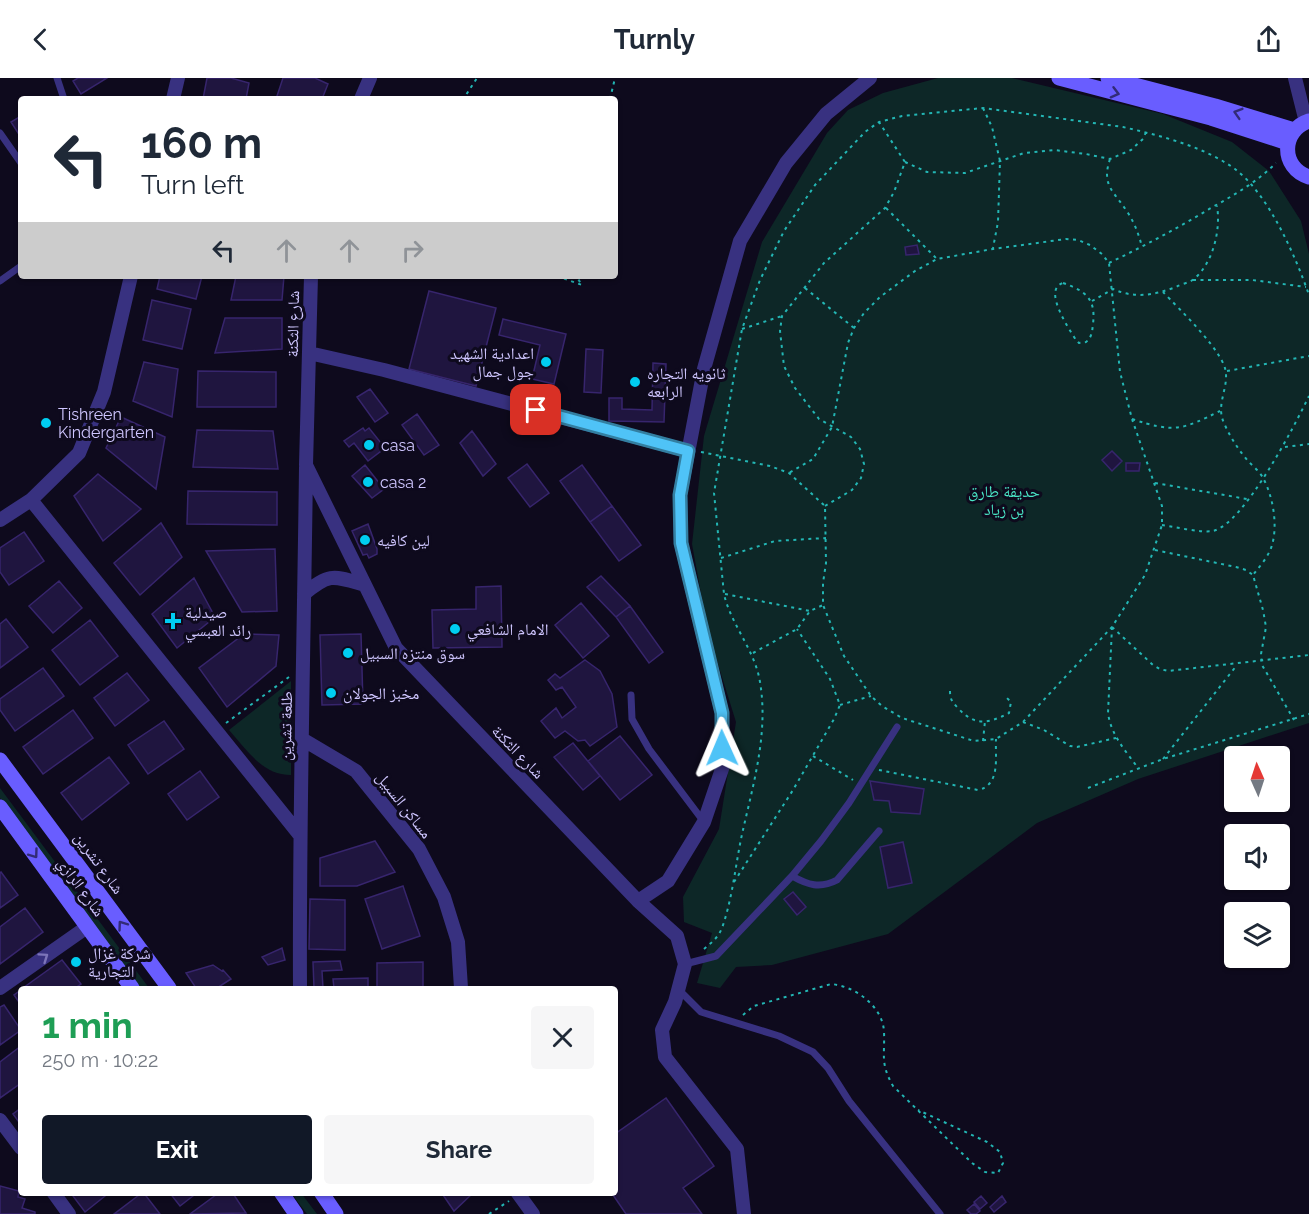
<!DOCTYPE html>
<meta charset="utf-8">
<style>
:root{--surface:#fff;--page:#f6f6f7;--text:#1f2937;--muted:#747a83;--accent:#111827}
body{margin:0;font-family:Raleway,"Noto Naskh Arabic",sans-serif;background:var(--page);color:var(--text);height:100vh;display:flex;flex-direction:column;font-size:22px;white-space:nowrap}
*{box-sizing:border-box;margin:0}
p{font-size:20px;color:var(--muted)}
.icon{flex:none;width:33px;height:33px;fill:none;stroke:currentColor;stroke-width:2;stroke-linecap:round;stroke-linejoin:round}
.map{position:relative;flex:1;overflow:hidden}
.sheet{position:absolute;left:18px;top:908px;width:600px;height:210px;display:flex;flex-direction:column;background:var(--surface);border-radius:6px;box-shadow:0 2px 4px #0004}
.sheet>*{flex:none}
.hud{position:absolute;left:18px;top:18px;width:600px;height:183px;border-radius:6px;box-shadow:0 2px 4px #0004;background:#fff;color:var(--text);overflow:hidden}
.needle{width:39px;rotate:357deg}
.controls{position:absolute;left:1224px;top:668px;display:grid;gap:12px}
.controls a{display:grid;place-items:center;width:66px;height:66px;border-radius:6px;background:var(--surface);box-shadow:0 2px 4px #0004;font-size:30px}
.pin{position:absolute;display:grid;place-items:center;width:51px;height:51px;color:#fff;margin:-26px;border-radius:12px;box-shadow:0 3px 9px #0006}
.me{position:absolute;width:66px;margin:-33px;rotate:359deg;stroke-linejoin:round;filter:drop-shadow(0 0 4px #0008)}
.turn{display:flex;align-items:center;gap:21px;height:126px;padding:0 24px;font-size:27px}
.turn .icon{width:78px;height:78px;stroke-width:2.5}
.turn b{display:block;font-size:42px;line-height:51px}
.lanes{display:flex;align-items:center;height:57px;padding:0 24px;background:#0003;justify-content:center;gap:30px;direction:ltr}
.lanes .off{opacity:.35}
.round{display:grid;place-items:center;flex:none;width:63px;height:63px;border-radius:6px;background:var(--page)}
.head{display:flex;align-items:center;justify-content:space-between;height:102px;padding:0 24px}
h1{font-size:36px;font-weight:700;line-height:45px;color:#1e9e55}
.button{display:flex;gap:12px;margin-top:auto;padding:12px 24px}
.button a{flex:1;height:69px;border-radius:6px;background:var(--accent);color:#fff;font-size:24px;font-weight:700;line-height:69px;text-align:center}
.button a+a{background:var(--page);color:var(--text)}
header{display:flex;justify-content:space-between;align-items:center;height:78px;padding:0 24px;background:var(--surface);font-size:27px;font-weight:700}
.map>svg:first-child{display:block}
.green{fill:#0d2727}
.building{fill:#1f153f;stroke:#37256d;stroke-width:1.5}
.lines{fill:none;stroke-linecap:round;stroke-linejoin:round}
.path{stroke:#23b6b4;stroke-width:2;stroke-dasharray:3 4.5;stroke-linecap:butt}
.lane{stroke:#383180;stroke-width:7}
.street{stroke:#383180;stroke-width:14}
.secondary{stroke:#695dff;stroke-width:15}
.oneway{stroke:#322b77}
.oneway2{stroke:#7c74b9}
.route-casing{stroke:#337fa1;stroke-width:15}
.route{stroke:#4fc3f7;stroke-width:10}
.poi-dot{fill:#00cdf1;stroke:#0e0a1d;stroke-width:2}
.labels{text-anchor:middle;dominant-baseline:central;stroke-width:6;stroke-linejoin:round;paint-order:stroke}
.street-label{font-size:16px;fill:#cfc6ff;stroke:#0e0a1d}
.poi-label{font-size:16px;fill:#cfc6ff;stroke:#0e0a1d;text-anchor:start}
.park-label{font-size:16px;fill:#4ae7c7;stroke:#0e0a1d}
</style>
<header><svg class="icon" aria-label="back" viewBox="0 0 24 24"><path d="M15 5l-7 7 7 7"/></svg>Turnly<svg class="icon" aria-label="share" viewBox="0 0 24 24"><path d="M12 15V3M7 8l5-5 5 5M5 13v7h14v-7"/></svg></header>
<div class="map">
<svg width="1309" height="1136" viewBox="0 0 1309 1136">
<rect width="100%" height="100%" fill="#0e0a1d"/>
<path class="green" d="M938,0H1012L1163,36L1232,64L1269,93L1301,143L1309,176V645L1138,701L1037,745L888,856L772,887L736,889L720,910L697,905L712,855L684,844L683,819L719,751L736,644L708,554L692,466L704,358L762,164L827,55L848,32L883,15Z
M291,603V697C262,697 247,672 229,652Z
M0,710L149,910H141L0,720Z
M291,1115H301L317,1136H307Z"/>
<path class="building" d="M78,0H107L81,16L73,3Z
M207,0H231L249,5L246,21H203Z
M283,0H315L328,6L322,21H276Z
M21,38V58H20L11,44Z
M917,167L919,176L906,177L905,169Z
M160,198H202L196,221L157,211Z
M236,198H284L282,222H231Z
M429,213L496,230L476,308L409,291Z
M152,222L191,231L182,271L143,262Z
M225,240H282V271L215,275Z
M503,241L566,256L554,306L532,301L540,267L499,257Z
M586,271L603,272L601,315L584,314Z
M144,284L178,291L172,339L133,323Z
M653,285L666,286L664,344L609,343V320H622V331L652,332Z
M198,293L276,294V329H197Z
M370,311L388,335L375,344L357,319Z
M417,336L439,367L424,377L402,347Z
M121,339L165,359L156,411L106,370Z
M363,350L365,353L369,350L385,370L368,383L354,365L349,369L344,363Z
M197,352L273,353L278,391L193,389Z
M472,353L496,386L483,398L460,365Z
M1112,373L1122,383L1112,393L1102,382Z
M1126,385H1140L1139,393H1126Z
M527,386L549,415L530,429L508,400Z
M365,387L384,411L372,420L352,398Z
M582,387L612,428L590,444L560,403Z
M98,396L141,431L103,463L74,418Z
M188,413L277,414V447L187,446Z
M612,428L641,467L619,483L590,444Z
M161,445L182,479L140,517L114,485Z
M368,446L377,471V476L369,480L367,476L363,477L352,453Z
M24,454L44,483L9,507L0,494V470Z
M275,471L277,533L242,534L206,473Z
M601,498L630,528L616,539L587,509Z
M194,500L215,539L177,570L152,536Z
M59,503L82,530L53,555L29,528Z
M501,508L502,569L433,570L432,532L476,531V509Z
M581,525L609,558L583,580L555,547Z
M630,528L663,574L649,585L616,539Z
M6,541L28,569L0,590V546Z
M90,542L118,578L80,607L52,572Z
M244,556L279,557L276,588L227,629L199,590Z
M361,556L363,626L322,627L320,557Z
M585,582L600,593L612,616L617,649L590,668L585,662L578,663L565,653L555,660L541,643L556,630L562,640L576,629L562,609L556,612L548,602L555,596L560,600Z
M43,590L64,618L15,653L0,632V621Z
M127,595L149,622L115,648L94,620Z
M73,632L93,660L43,696L23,669Z
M164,643L184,671L148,696L128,667Z
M620,658L652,697L620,722L588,683Z
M573,665L600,698L583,712L554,679Z
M109,679L129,705L82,742L61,715Z
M200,693L219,719L187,742L168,716Z
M870,703L924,711L920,736L891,734L889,723L874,722Z
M375,763L395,794L357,808H320V780Z
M903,764L912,805L888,810L880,769Z
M1,794L18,817L0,830V795Z
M403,808L420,858L382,871L365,821Z
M793,814L806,829L797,837L784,821Z
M310,821L345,822V872L309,871Z
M25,830L43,854L0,886V849Z
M282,870L285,882L268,887L262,879Z
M62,882L81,906L75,910H23Z
M340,883L342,892L322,893L323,910H314L313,884Z
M423,884V910H377V885Z
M213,887L222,893L223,892L231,901L217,910H196L186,895Z
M368,900V910H334L333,901Z
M21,912V927L14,917Z
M4,927L21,952L0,967V929Z
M21,968V1005L0,1020V984Z
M666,1020L714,1088L683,1110L702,1136H626L611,1114H615V1056Z
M21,1030V1047L13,1036Z
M0,1108L19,1113L18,1119L25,1121L22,1130L35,1134V1136H0Z
M70,1114H110L85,1134Z
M143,1114L160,1136H114Z
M169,1114H198L180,1128Z
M220,1114H232L246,1135L190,1136Z
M441,1114H474L454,1133Z
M981,1118L987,1125L980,1131L974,1124Z
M1002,1118L1006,1124L994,1134L990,1129Z
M974,1126L980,1133L976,1136H971L967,1132Z"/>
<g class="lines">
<path class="path" d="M461,21L466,17L477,0
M610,21L615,0
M983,30L992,49L1000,83L998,144L993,170
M1110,81C1101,108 1114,113 1128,135C1135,146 1139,157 1142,169
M905,84L927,94L965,95L1024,75L1054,72L1086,76L1110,81L1131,72L1143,61L1146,54
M886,130L937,181
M1109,185C1144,168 1178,150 1211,130C1234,117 1257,104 1276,85
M557,198L582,207L576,198
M1193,202H1252L1306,209
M1063,205C1086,213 1096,221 1093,246C1092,254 1092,259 1086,264L1079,265L1076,262C1069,251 1042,211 1063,205Z
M805,210L854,250
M1163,214C1178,230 1226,275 1226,296C1227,313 1216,328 1224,345C1230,359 1238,371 1248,383C1253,388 1260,394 1263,400C1273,418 1278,447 1272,467C1269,478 1260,488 1253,497
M1092,223L1113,211C1135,221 1154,217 1176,209C1181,206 1189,205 1194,201C1213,185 1221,152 1217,128
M742,251L782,238
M1227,293L1309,278
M1132,341C1174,355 1182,352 1220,333
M1285,369L1309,366
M701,374L770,388L789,395L825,428L826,485L823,505V527L844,578L871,618L882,628L902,640L974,663L996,661L1023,644L1112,549L1145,497L1162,447V428L1132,341L1120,294L1109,185L1102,176L1090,167L1078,162L1066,161L993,171L937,181L915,193L880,219L864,235L854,250L848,265L832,349L813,381L789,395
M1155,405L1247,421
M825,428L852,412L861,400L864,386L860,371L851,359L819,341L795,310L784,288L780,253L782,238L824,185L885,130L894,114L905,84L879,44
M1162,447C1176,449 1200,455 1213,453C1244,446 1295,347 1309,318
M1155,472L1236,489L1246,492L1253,497L1263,532L1266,549L1261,576L1262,587L1294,642
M721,480L775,463L826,460
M725,516L810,533
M1112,549L1153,587L1160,591L1168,593L1309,577
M1112,549L1108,635C1111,657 1125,672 1138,690
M753,575L797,551L810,533L823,527
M950,613C950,621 952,624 958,630C974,648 988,646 1009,635L1011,624L1006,619
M840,627L871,618
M1023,644L1044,652L1070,668L1077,669L1116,660
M226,645L289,599
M983,663L985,643
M813,678L853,702
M1163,681L1237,587
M879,692L978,712C1001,707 995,679 996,661
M1088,710L1163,681L1309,636
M734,804L793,712L834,641L840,627L830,601L797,551
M704,871C711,865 718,860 722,850C732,822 735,791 741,761C752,710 769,657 760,604C755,572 731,547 724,516L714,415L742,251L760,202L784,153L815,107L865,54L879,44L902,38L983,30L1123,49C1161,58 1203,68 1235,91C1269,117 1295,177 1309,217
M743,937L754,928L831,906C854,908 882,927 884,953C885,978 880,985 893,1008L972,1085L985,1094L998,1095L1003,1085L1000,1074L987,1064L918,1032
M489,1136L509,1123"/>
<path class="lane" d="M57,0L64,21
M0,55L21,85
M0,203L21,188
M631,617L632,641L649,671L704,744
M792,798C808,807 820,811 837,802L879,753
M685,886L716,878L792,798L821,763L849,725L897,649
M679,912L701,934L779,958L813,974L828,990L849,1023L940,1136"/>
<path class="street" d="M1295,0L1306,44
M173,21L178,0
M361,21L370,0
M311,198L306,387L396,570L638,823L677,858L685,886L675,924L662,952L665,979L737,1071L744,1136
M309,275L384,292L688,373
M31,422L299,756
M0,442L31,422L79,375L104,314L131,198
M304,516C330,494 334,498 365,507
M302,661L356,693L419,771L444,819L458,864L461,910
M638,823L668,803L704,744L723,688L722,635L681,465L680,417L704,291L740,163L786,85L826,36L870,0
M0,910L87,849
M300,910C299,737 304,563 306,389
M0,1042L21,1070
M53,1114L69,1136
M517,1114L533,1136"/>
<path class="secondary" d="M1059,0L1211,40L1288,65
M1108,0L1215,28L1294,52
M1309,43C1281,52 1280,90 1309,99
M0,682L169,910
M0,729L132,910
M281,1114L296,1136
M321,1114L336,1136"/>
</g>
<defs><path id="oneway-chevron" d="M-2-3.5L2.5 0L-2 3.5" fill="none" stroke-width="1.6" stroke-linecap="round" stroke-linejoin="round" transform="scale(1.5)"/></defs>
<g class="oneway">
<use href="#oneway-chevron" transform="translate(1115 15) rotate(15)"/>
<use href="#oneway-chevron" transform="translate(1238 35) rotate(-163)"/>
<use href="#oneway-chevron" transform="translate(34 776) rotate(54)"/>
<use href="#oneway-chevron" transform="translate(122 847) rotate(-126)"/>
</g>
<use class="oneway2" href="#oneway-chevron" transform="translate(44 879) rotate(-35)"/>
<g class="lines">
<defs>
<path id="route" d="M536,332L688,373L680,417L681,465L722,635V670"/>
</defs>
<use href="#route" class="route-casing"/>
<use href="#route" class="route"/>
</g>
<g class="poi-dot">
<circle cx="546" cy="284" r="6"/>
<circle cx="635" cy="304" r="6"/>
<circle cx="46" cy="345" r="6"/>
<circle cx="369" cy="367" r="6"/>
<circle cx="368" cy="404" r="6"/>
<circle cx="365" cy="462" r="6"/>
<path d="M170 534h6v6h6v6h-6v6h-6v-6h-6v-6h6z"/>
<circle cx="455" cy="551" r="6"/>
<circle cx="348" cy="575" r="6"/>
<circle cx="331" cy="615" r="6"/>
<circle cx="76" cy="884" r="6"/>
</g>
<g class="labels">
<g class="street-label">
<text transform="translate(293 246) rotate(-89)">شارع الثكنة</text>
<text transform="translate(286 648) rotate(-89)">طلعة تشرين</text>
<text transform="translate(518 674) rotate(46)">شارع الثكنة</text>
<text transform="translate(404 727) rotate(52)">مساكن السبيل</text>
<text transform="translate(99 785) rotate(54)">شارع تشرين</text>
<text transform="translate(81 809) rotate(54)">شارع الرازي</text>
</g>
<g class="poi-label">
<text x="534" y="275" text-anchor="end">اعدادية الشهيد<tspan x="534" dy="18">جول جمال</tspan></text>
<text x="647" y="295">ثانويه التجاره<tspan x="647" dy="18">الرابعه</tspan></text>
<text x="58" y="336">Tishreen<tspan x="58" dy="18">Kindergarten</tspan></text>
<text x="381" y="367">casa</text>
<text x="380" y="404">casa 2</text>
<text x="377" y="462">لين كافيه</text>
<text x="185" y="534">صيدلية<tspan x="185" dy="18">رائد العبسي</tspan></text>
<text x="467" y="551">الامام الشافعي</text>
<text x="360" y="575">سوق منتزه السبيل</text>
<text x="343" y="615">مخبز الجولان</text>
<text x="88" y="875">شركة غزال<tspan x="88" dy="18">التجارية</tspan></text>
</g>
<g class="park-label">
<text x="1004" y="413">حديقة طارق<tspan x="1004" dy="18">بن زياد</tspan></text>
</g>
</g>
</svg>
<div class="controls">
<a><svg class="needle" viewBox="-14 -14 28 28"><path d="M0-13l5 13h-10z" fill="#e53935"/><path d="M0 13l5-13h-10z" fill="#747a83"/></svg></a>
<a><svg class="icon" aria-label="sound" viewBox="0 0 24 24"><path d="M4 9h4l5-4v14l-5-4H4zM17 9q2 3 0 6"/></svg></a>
<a><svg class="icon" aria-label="layers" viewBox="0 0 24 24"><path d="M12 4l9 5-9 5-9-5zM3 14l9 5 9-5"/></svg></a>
</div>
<div class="pin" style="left:536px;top:332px;background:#d93025"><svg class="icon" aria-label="arrive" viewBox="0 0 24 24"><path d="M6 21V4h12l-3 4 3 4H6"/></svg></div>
<svg class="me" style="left:722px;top:670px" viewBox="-20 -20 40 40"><path d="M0-17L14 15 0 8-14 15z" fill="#4fc3f7" stroke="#fff" stroke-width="4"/></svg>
<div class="hud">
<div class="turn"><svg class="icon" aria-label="left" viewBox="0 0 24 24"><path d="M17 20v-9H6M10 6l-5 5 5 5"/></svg><div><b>160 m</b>Turn left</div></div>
<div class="lanes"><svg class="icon" aria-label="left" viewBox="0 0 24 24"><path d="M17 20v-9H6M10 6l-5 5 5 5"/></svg><svg class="icon off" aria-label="ahead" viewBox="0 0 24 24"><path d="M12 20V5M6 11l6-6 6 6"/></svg><svg class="icon off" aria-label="ahead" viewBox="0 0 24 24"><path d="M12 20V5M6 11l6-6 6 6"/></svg><svg class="icon off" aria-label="right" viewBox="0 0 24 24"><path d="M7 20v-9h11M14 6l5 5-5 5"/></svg></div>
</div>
<section class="sheet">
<div class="head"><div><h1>1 min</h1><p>250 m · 10:22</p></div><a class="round"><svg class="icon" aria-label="close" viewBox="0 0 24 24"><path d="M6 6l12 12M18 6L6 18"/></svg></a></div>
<div class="button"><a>Exit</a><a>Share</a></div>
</section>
</div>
